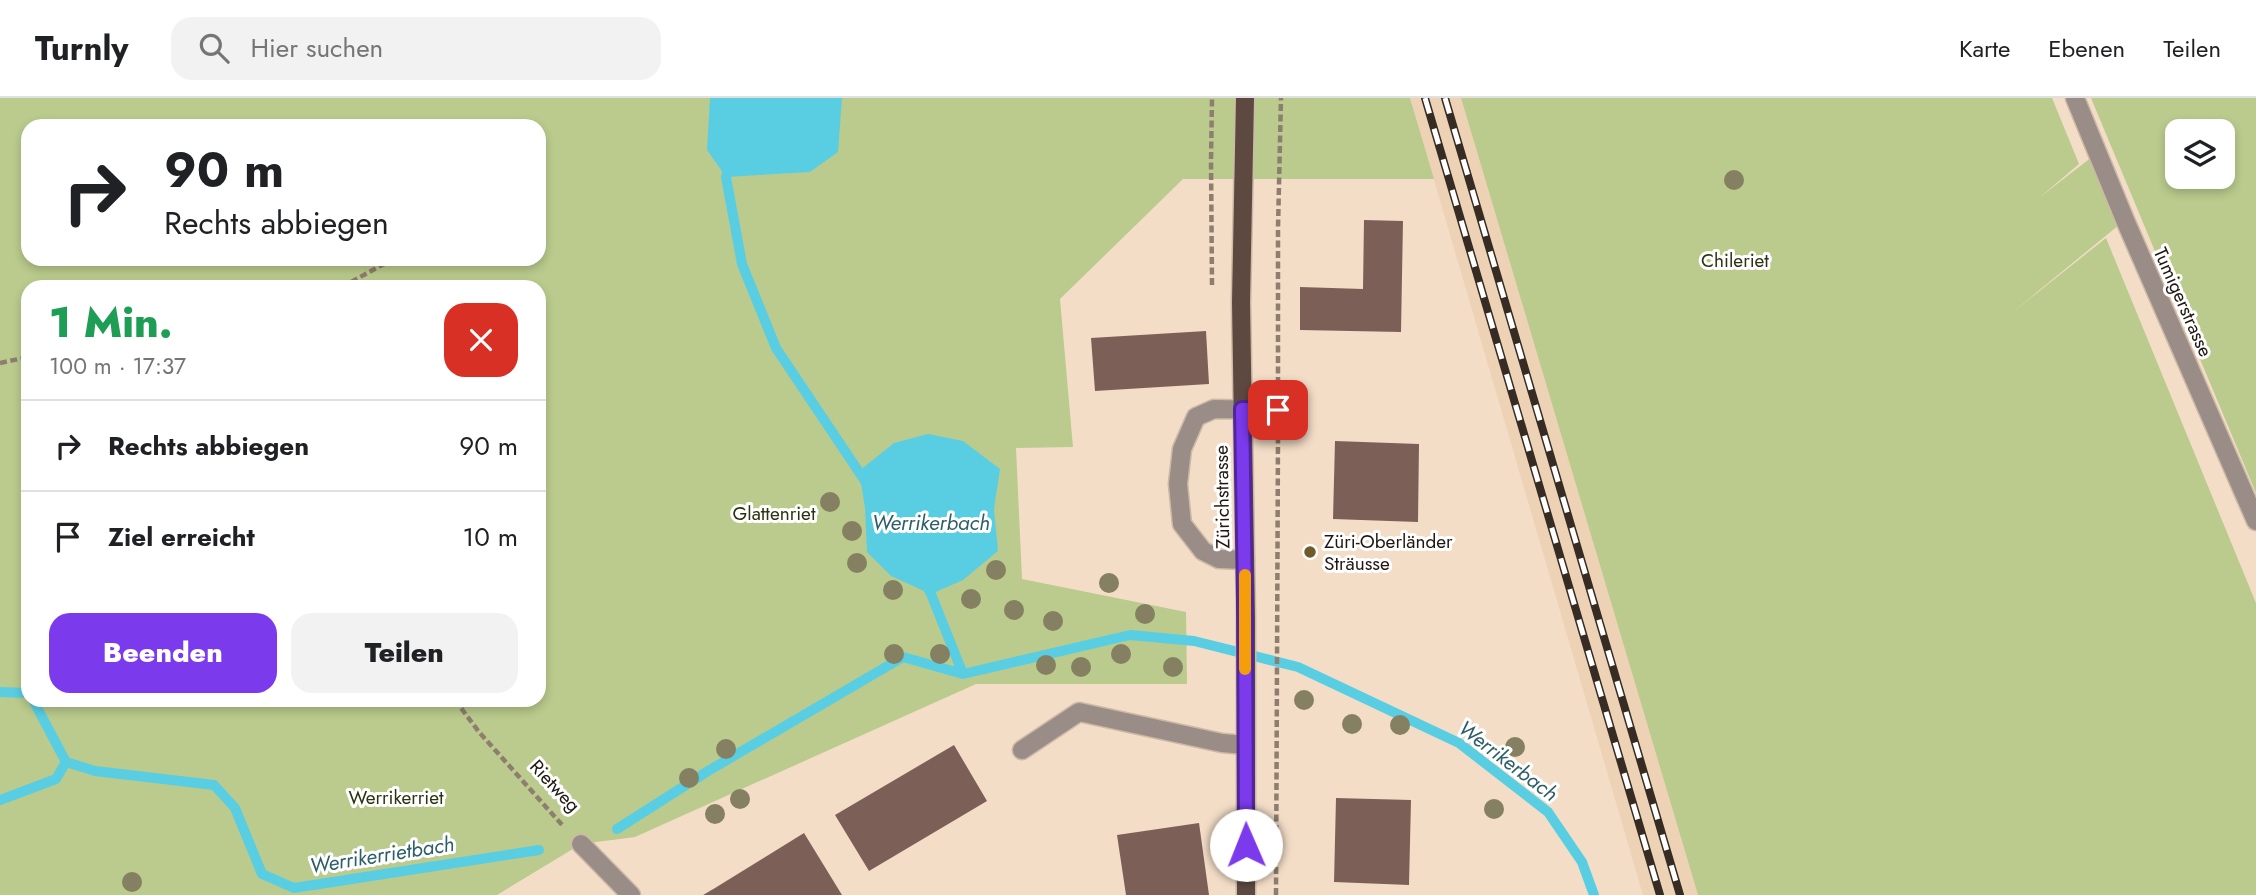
<!DOCTYPE html>
<html lang="de">
<meta charset="utf-8">
<style>
:root{--surface:#fff;--page:#f2f2f2;--text:#202124;--muted:#757577;--line:#e0e0e0;--accent:#7c3aed}
body{margin:0;font-family:Jost,sans-serif;background:var(--page);color:var(--text);height:100vh;display:flex;flex-direction:column;font-size:26px;white-space:nowrap}
*{box-sizing:border-box;margin:0}
p{font-size:23px;color:var(--muted)}
.icon{flex:none;width:38px;height:38px;fill:none;stroke:currentColor;stroke-width:2;stroke-linecap:round;stroke-linejoin:round}
.map{position:relative;flex:1;overflow:hidden}
.drawer{position:absolute;left:21px;top:182px;width:525px;height:427px;display:flex;flex-direction:column;background:var(--surface);border-radius:21px;box-shadow:0 4px 10px #0003}
.drawer>*{flex:none}
.guide{position:absolute;left:21px;top:21px;width:525px;height:147px;border-radius:21px;box-shadow:0 4px 10px #0003;background:#fff;color:var(--text);overflow:hidden}
.controls{position:absolute;left:2165px;top:21px;display:grid;gap:14px}
.controls a{display:grid;place-items:center;width:70px;height:70px;border-radius:14px;background:var(--surface);box-shadow:0 4px 10px #0003;font-size:35px}
.pin{position:absolute;display:grid;place-items:center;width:60px;height:60px;color:#fff;margin:-30px;border-radius:14px;box-shadow:0 4px 10px #0006}
.me{position:absolute;width:77px;margin:-38px;rotate:359deg;stroke-linejoin:round;filter:drop-shadow(0 0 5px #0008)}
.turn{display:flex;align-items:center;gap:24px;height:147px;padding:0 28px;font-size:32px}
.turn .icon{width:91px;height:91px;stroke-width:2.5}
.turn b{display:block;font-size:49px;line-height:60px}
.round{display:grid;place-items:center;flex:none;width:74px;height:74px;border-radius:21px;background:var(--page)}
.summary{display:flex;align-items:center;justify-content:space-between;height:119px;padding:0 28px}
h1{font-size:42px;font-weight:800;line-height:52px;color:#1e9e55}
.cta{display:flex;gap:14px;margin-top:auto;padding:14px 28px}
.cta a{flex:1;height:80px;border-radius:21px;background:var(--accent);color:#fff;font-size:28px;font-weight:800;line-height:80px;text-align:center}
.cta a+a{background:var(--page);color:var(--text)}
ul{padding:0;list-style:none}
li{display:flex;align-items:center;gap:21px;height:91px;padding:0 28px;border-top:2px solid var(--line)}
li div{flex:1}
li b{display:block;font-size:26px}
li em{font-style:normal}
header{display:flex;align-items:center;gap:42px;box-sizing:border-box;height:98px;padding:0 35px;background:var(--surface);border-bottom:2px solid var(--line)}
header strong{font-size:33px}
nav{display:flex;gap:38px;margin-inline-start:auto;font-size:24px}
.search{width:490px;height:63px;background:var(--page);display:flex;align-items:center;gap:18px;box-sizing:border-box;padding:0 24px;border-radius:21px;color:var(--muted);font-size:26px}
.map>svg:first-child{display:block}
.built{fill:#edd2b5}
.green{fill:#bacb8d;fill-rule:evenodd}
.water{fill:#59cee3}
.lines{fill:none;stroke-linecap:round;stroke-linejoin:round}
.stream{stroke:#59cee3;stroke-width:10}
.building{fill:#7c6058}
.minor-casing{stroke:#cdbaa6;stroke-width:21}
.major-casing{stroke:#cdbaa6;stroke-width:21}
.path{stroke:#8d7e6f;stroke-width:4.5;stroke-dasharray:7 3.5;stroke-linecap:butt}
.minor{stroke:#9a8d88;stroke-width:18}
.major{stroke:#5e4941;stroke-width:18}
.rail-casing{stroke:#362c23;stroke-width:8}
.rail{stroke:#fff;stroke-width:5;stroke-dasharray:16;stroke-linecap:butt}
.tree{fill:#858062}
.route-casing{stroke:#51269a;stroke-width:18}
.route{stroke:#7c3aed;stroke-width:12}
.slow{stroke:#f59e0b;stroke-width:12}
.poi-dot{fill:#715a2a;stroke:#fff;stroke-width:2.5}
.labels{text-anchor:middle;dominant-baseline:central;stroke-width:6;stroke-linejoin:round;paint-order:stroke}
.park-label{font-size:19px;fill:#2b3310;stroke:#fff}
.street-label{font-size:19px;fill:#201810;stroke:#fff}
.poi-label{font-size:19px;fill:#201810;stroke:#fff;text-anchor:start}
.water-label{font-size:21px;font-style:italic;fill:#2d5f68;stroke:#fff}
</style>
<header>
<strong>Turnly</strong>
<div class="search"><svg class="icon" aria-label="search" viewBox="0 0 24 24"><circle cx="10" cy="10" r="6"/><path d="M15 15l6 6"/></svg>Hier suchen</div>
<nav><a>Karte</a><a>Ebenen</a><a>Teilen</a></nav>
</header>
<div class="map">
<svg width="2256" height="797" viewBox="0 0 2256 797">
<rect width="100%" height="100%" fill="#f3ddc7"/>
<path class="built" d="M1410,0H1461L1698,797H1643Z"/>
<path class="green" d="M0,0H1410L1434,81H1183L1060,201L1073,349L1016,350L1022,481L1186,514L1187,586H976L635,739L581,746L497,797H0ZM28,28H539V161H28ZM28,189H539V602H28Z
M1461,0H2052L2079,66L2039,100L2097,55L2125,122L2008,218L2106,140L2256,505V797H1698Z
M2091,0H2256V395ZM2177,33H2222V79H2177Z"/>
<path class="water" d="M710,0H842L838,54L810,74L726,79L707,52Z
M928,336L963,343L1000,371L994,411L998,453L963,482L931,496L891,478L867,454L865,410L859,373L894,345Z"/>
<g class="lines">
<path class="stream" d="M729,68L726,79L742,166L776,250L865,383
M925,485L931,496L963,576
M0,594L28,595
M33,602L66,664L95,673L214,687L235,710L262,776L294,790L539,752
M0,702L56,681L66,664
M617,731L708,673L903,559L963,576L1130,537L1194,543L1298,569L1459,645L1548,714L1582,764L1594,797"/>
</g>
<path class="building" d="M1364,122L1403,123L1401,234L1300,232V189L1363,191Z
M1206,233L1209,286L1095,293L1091,240Z
M1335,343L1419,346L1418,424L1333,421Z
M954,647L987,703L869,773L835,717Z
M1336,700L1411,702L1409,787L1334,784Z
M1199,725L1209,797H1126L1117,737Z
M804,735L842,797H703L715,790Z"/>
<g class="lines">
<defs>
<path id="minor" d="M2075,0L2125,122L2256,423
M1245,462L1219,461L1203,453L1182,426L1178,386L1182,351L1196,319L1214,311L1278,312
M1022,652L1079,614L1222,645L1245,647
M581,746L631,797"/>
<path id="major" d="M1245,0L1241,204L1246,520V797"/>
</defs>
<use href="#minor" class="minor-casing"/>
<use href="#major" class="major-casing"/>
<path class="path" d="M1212,187L1211,63L1212,0
M342,189L393,161
M0,265L28,259
M1278,286V130L1281,0
M455,602L479,634L563,728
M1276,797L1278,337"/>
<use href="#minor" class="minor"/>
<use href="#major" class="major"/>
<defs>
<path id="rail" d="M1425,0L1660,797
M1445,0L1680,797"/>
</defs>
<use href="#rail" class="rail-casing"/>
<use href="#rail" class="rail"/>
</g>
<g class="tree">
<circle cx="1734" cy="82" r="10"/>
<circle cx="830" cy="404" r="10"/>
<circle cx="852" cy="433" r="10"/>
<circle cx="857" cy="465" r="10"/>
<circle cx="996" cy="472" r="10"/>
<circle cx="1109" cy="485" r="10"/>
<circle cx="893" cy="492" r="10"/>
<circle cx="971" cy="501" r="10"/>
<circle cx="1014" cy="512" r="10"/>
<circle cx="1145" cy="516" r="10"/>
<circle cx="1053" cy="523" r="10"/>
<circle cx="894" cy="556" r="10"/>
<circle cx="940" cy="556" r="10"/>
<circle cx="1121" cy="556" r="10"/>
<circle cx="1046" cy="567" r="10"/>
<circle cx="1081" cy="569" r="10"/>
<circle cx="1173" cy="569" r="10"/>
<circle cx="1304" cy="602" r="10"/>
<circle cx="1352" cy="626" r="10"/>
<circle cx="1400" cy="627" r="10"/>
<circle cx="1515" cy="649" r="10"/>
<circle cx="726" cy="651" r="10"/>
<circle cx="689" cy="680" r="10"/>
<circle cx="740" cy="701" r="10"/>
<circle cx="1494" cy="711" r="10"/>
<circle cx="715" cy="716" r="10"/>
<circle cx="132" cy="784" r="10"/>
</g>
<g class="lines">
<defs>
<path id="route" d="M1246,747L1245,501L1242,311L1278,312"/>
</defs>
<use href="#route" class="route-casing"/>
<use href="#route" class="route"/>
<path class="slow" d="M1245,477V571"/>
</g>
<circle class="poi-dot" cx="1310" cy="454" r="7"/>
<g class="labels">
<g class="park-label">
<text x="1735" y="162">Chileriet</text>
<text x="774" y="415">Glattenriet</text>
<text x="396" y="699">Werrikerriet</text>
</g>
<g class="street-label">
<text transform="translate(2183 204) rotate(66)">Tumigerstrasse</text>
<text transform="translate(1222 399) rotate(-91)">Zürichstrasse</text>
<text transform="translate(555 688) rotate(47)">Rietweg</text>
</g>
<g class="poi-label">
<text x="1324" y="443">Züri-Oberländer<tspan x="1324" dy="22">Sträusse</tspan></text>
</g>
<g class="water-label">
<text x="931" y="425">Werrikerbach</text>
<text transform="translate(1508 663) rotate(37)">Werrikerbach</text>
<text transform="translate(382 757) rotate(-9)">Werrikerrietbach</text>
</g>
</g>
</svg>
<div class="controls">
<a><svg class="icon" aria-label="layers" viewBox="0 0 24 24"><path d="M12 4l9 5-9 5-9-5zM3 14l9 5 9-5"/></svg></a>
</div>
<div class="pin" style="left:1278px;top:312px;background:#d93025"><svg class="icon" aria-label="arrive" viewBox="0 0 24 24"><path d="M6 21V4h12l-3 4 3 4H6"/></svg></div>
<svg class="me" style="left:1246px;top:747px" viewBox="-20 -20 40 40"><circle r="19" fill="#fff"/><path d="M0-13L10 11 0 6-10 11z" fill="#7c3aed"/></svg>
<div class="guide">
<div class="turn"><svg class="icon" aria-label="right" viewBox="0 0 24 24"><path d="M7 20v-9h11M14 6l5 5-5 5"/></svg><div><b>90 m</b>Rechts abbiegen</div></div>
</div>
<section class="drawer">
<div class="summary"><div><h1>1 Min.</h1><p>100 m · 17:37</p></div><a class="round" style="background:#d93025;color:#fff"><svg class="icon" aria-label="close" viewBox="0 0 24 24"><path d="M6 6l12 12M18 6L6 18"/></svg></a></div>
<ul>
<li><svg class="icon" aria-label="right" viewBox="0 0 24 24"><path d="M7 20v-9h11M14 6l5 5-5 5"/></svg><div><b>Rechts abbiegen</b></div><em>90 m</em></li>
<li><svg class="icon" aria-label="arrive" viewBox="0 0 24 24"><path d="M6 21V4h12l-3 4 3 4H6"/></svg><div><b>Ziel erreicht</b></div><em>10 m</em></li>
</ul>
<div class="cta"><a>Beenden</a><a>Teilen</a></div>
</section>
</div>
